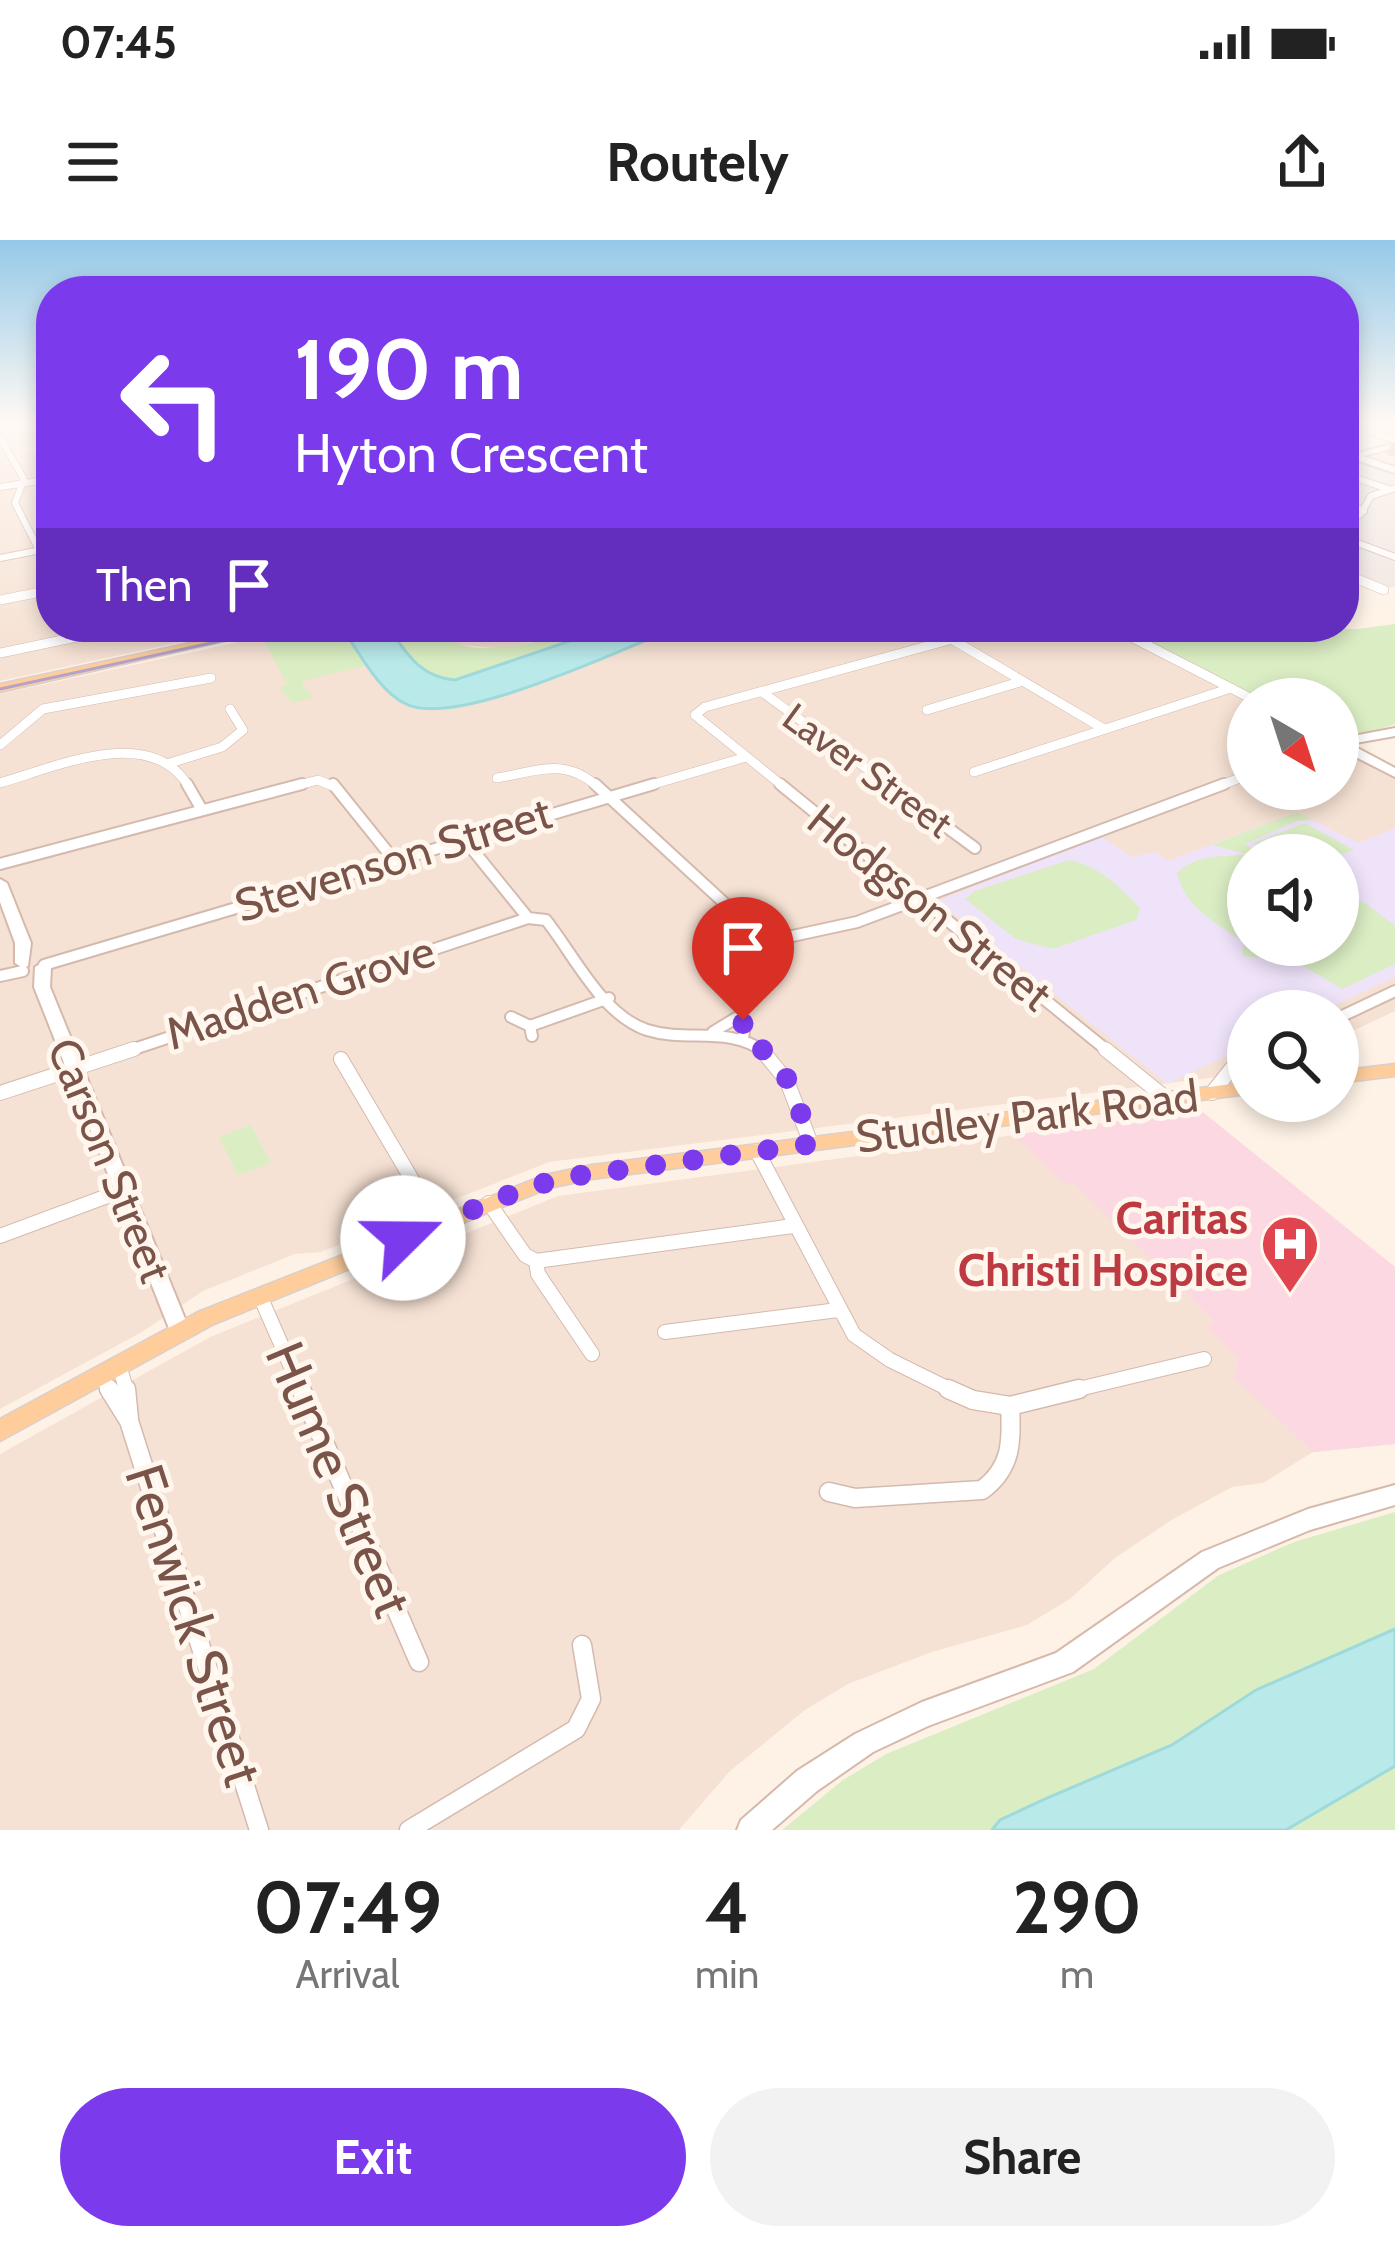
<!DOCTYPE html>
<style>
:root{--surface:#fff;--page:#f2f2f2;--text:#222;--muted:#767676;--accent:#7c3aed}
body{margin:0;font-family:Cabin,sans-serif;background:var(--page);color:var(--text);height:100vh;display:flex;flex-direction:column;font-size:45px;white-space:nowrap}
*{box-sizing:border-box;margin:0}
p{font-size:39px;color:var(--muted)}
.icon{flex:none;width:66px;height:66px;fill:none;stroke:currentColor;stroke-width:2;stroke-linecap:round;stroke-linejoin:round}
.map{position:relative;height:1590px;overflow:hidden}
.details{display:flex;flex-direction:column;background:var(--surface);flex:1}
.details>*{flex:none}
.top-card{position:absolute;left:36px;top:36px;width:1323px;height:366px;border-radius:48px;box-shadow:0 6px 18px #0003;background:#7c3aed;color:#fff;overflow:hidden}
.needle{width:78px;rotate:141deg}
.controls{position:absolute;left:1227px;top:438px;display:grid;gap:24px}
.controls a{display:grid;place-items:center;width:132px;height:132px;border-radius:50%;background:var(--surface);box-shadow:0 6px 18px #0003;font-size:60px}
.pin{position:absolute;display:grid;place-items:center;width:102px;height:102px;color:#fff;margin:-123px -51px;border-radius:50% 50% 50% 0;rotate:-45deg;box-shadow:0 0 12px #0007}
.pin .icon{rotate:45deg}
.me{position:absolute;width:132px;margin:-66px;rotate:68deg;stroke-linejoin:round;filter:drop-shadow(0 0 9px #0008)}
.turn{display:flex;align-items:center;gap:42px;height:252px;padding:0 60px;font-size:54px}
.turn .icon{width:156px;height:156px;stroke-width:2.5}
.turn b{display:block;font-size:84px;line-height:102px}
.then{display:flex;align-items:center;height:114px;padding:0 60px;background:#0003;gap:24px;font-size:45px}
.eta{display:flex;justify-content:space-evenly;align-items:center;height:204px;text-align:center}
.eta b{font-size:72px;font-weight:700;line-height:84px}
.cta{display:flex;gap:24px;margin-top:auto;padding:24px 60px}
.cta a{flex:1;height:138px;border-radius:72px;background:var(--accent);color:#fff;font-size:48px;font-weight:700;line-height:138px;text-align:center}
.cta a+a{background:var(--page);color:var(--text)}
.status{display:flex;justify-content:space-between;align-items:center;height:84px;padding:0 60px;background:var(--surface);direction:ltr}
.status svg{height:33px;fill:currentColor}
header{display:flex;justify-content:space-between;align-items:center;height:156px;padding:0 60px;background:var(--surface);font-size:54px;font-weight:700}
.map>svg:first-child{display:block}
.residential{fill:#f6e2d4;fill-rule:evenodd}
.industrial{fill:#eee5e0}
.education{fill:#efe3fa;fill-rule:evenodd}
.medical{fill:#fcd9e2}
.green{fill:#daedc3}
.water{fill:#b9e9e9;stroke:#9edadc;stroke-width:3}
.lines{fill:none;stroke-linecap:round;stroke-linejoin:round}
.street-far4-casing{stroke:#d4baae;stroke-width:8}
.street-far3-casing{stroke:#d4baae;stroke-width:10}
.street-far2-casing{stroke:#d4baae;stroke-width:14}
.street-far1-casing{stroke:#d4baae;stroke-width:16}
.street-casing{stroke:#d4baae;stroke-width:21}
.secondary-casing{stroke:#d7b9ab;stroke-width:4}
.primary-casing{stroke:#dacfcc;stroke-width:3}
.street-far4{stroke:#fff;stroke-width:6}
.street-far3{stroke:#fff;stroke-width:9}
.street-far2{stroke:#fff;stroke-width:10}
.street-far1{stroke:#fff;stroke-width:14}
.street{stroke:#fff;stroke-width:18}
.secondary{fill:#fff;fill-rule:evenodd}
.primary{fill:#ffcd9c;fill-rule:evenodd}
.tram{stroke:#b3a3c9;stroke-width:3}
.wall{fill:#d3afa2}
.route{stroke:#7c3aed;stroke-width:21;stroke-dasharray:0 37.8}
.labels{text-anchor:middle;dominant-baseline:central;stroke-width:10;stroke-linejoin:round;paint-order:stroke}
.far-street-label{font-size:39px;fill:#7a5449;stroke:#fff6ee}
.street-label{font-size:45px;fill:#7a5449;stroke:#fff6ee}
.health-label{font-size:45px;font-weight:bold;fill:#be3a42;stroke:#fff6ee;text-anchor:end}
.near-street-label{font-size:54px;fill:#7a5449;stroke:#fff6ee}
</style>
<div class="status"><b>07:45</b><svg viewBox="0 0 49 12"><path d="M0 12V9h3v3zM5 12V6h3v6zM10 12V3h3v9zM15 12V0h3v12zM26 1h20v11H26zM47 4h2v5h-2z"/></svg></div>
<header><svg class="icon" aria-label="menu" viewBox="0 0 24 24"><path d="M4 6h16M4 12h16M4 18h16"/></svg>Routely<svg class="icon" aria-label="share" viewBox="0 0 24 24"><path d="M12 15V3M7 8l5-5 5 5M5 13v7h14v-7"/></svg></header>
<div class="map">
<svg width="1395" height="1590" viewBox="0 0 1395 1590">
<rect width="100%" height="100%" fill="#fef2e6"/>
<path class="residential" d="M0,181H51V205L19,210L21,215L51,210V387H250L0,441Z
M307,387H341L389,452L468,464L554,439L678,387H1112L1248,459V549H1338V503L1395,533V771L1338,798V771H1248V833L549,922L321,1012L295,1014L203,1051L142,1092L0,1169V454ZM1248,615H1338V705H1248Z
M435,387H583L503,409L454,404Z
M1200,870L1395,1027V1204L1313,1212L1263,1243L1232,1247L1170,1281L1115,1318L1070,1359L1027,1385L932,1412L848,1444L805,1470L729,1532L679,1590H0V1214L210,1097L558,956Z"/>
<path class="industrial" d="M1395,207V346L1375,351L1344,338V214L1354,217Z"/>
<path class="education" d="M1297,572L1358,603L1395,588V737L1322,771H1248V806L1167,844L938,661L1100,596L1132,617L1155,612L1168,621ZM1248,615H1338V705H1248Z"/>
<path class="medical" d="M1200,870L1395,1027V1204L1313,1212L1234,1138L1238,1120L1207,1087L1215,1082L1072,942L1065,945L1013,895Z"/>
<path class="green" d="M1395,384V484L1338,503V459H1252L1112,387L1358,389Z
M307,387H341L369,425L301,441L313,458L292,463L279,447L287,444L262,397Z
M388,387H435C474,435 559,387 611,387L455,440C419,435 409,414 388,387Z
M1297,572L1312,580L1297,581L1245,604L1262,615H1248V705H1338V650L1365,663L1395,686V724L1342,749L1297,722L1242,716L1244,702C1216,683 1185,668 1177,633C1199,612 1224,618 1247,614L1212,605Z
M1305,583L1354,610C1330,621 1275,621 1254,603Z
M1069,620C1098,625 1121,648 1140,668L1136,680L1053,709L1016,699L965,659L975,651Z
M251,885L271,923L238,935L219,897Z
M1395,1272V1389L1256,1450L1172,1505L1047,1558L1000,1580L992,1590H782L843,1540L886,1514L1094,1429L1219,1335L1294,1302Z
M1395,1526V1590H1286L1386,1530Z"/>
<path class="water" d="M341,387H388C407,414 420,437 455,440L611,387H678C624,408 456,489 406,464C378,451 359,411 341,387Z
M1395,1389V1526L1286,1590H992L1000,1580L1047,1558L1172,1505L1256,1450Z"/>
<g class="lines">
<defs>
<path id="street-far4" d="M1344,184L1395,200
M0,198L24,239L15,263L39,310
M1344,234L1388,249
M0,247L51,239
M1344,263L1364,271
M1344,280L1360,275L1371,256L1395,248
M1344,298L1395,317
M0,318L51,308
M1344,334L1364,342"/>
<path id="street-far3" d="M1357,339L1384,350
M0,360L51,350
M931,387L1104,489
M1112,387L1252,459
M0,413L124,387
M762,452L892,547
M927,470L1023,441
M0,505L43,469L211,438
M170,523L222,507L243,490L230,469
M974,532L1231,448
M497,538C538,531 565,517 598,547
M0,543C56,527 151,483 189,547
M291,547L318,540L335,547
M644,547L746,517
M784,547L695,475L705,467L996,387
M1216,547L1248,535"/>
<path id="street-far2" d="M187,544L202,570
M333,544L394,620
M595,544L758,694L774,700L857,682L1224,544
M780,544L1109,812
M888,544L975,608
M464,599L528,678L546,680C574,715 602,775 647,790C689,803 726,785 765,812
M0,624L302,544
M44,725L654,544
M0,736L23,731
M511,777L530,786L532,796
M1338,778L1395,751
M530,786L609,758
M713,792L736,778L745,783L743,799
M125,812L528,678"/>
<path id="street-far1" d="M761,809L787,841L811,904
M1105,809L1167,859
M341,819L438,984
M0,853L134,809
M1212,853L1232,828L1248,818
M757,911L854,1095L890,1120L955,1152
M489,963L525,1015L536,1021L538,1034L592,1114
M0,996L121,951
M536,1021L793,986
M260,1056L302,1152
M665,1092L838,1070
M119,1125L127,1152
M100,1135L111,1152
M1066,1152L1204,1119"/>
<path id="street" d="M109,1149L129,1181L259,1590
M126,1149L129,1179
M301,1149L419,1422
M1010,1166L1079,1149
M829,1252L855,1258L982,1250C1012,1228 1012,1201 1010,1166L973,1160L948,1149
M409,1590L576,1489L591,1459L582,1405"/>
<path id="secondary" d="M1395,203V208L1363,216L1395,227V233L1344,216V211L1354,214Z
M1395,488V496L1350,504L1395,528V537L1338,508V499Z
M0,639L7,643L31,703L28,726L23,728L15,723V703L0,662Z
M43,722L51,727L50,747L190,1091L187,1097L180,1099L173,1097L170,1091L34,747L35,727Z
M1395,1245V1265L1310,1290L1218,1328L1073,1432L928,1486L873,1512L817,1551L772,1590H737L741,1580L797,1531L855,1494L922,1462L1056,1413L1202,1312L1308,1269Z"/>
<path id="primary" d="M264,387H286L0,452V444Z
M1395,824V836L1338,843V831Z
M1248,842V854L592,939L549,948L214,1084L0,1201V1179L198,1072L545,935L592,925Z"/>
</defs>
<use href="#street-far4" class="street-far4-casing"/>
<use href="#street-far3" class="street-far3-casing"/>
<use href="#street-far2" class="street-far2-casing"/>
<use href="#street-far1" class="street-far1-casing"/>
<use href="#street" class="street-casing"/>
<use href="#secondary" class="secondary-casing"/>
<use href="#primary" class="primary-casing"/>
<use href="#street-far4" class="street-far4"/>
<use href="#street-far3" class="street-far3"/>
<use href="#street-far2" class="street-far2"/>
<use href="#street-far1" class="street-far1"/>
<use href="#street" class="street"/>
<use href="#secondary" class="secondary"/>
<use href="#primary" class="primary"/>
<path class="tram" d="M0,449L285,387"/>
</g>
<path class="wall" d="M1395,202V217L1387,215L1391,203Z"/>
<linearGradient id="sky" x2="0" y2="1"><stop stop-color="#95c9e8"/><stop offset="0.45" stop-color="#fff9f4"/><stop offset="1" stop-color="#fff9f4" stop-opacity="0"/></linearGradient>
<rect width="1395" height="404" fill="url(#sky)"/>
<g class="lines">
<path class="route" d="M403,998L526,948L568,937L811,904C795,860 790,818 743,799V780"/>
</g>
<defs>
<symbol id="hospital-pin" viewBox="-11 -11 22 30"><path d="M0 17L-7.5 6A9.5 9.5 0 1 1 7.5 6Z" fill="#e0444e" stroke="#fff6ee"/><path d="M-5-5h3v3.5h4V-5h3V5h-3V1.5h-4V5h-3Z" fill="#fff"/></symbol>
</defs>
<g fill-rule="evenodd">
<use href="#hospital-pin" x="1257" y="971" width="66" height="90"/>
</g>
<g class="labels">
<g class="far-street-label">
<text transform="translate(868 530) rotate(36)">Laver Street</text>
</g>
<g class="street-label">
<text transform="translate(393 619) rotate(-17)">Stevenson Street</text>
<text transform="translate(930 667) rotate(39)">Hodgson Street</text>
<text transform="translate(300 752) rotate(-18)">Madden Grove</text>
<text transform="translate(1027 876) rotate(-7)">Studley Park Road</text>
<text transform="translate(110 920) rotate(68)">Carson Street</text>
</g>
<g class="health-label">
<text x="1248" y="978">Caritas<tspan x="1248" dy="52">Christi Hospice</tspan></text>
</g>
<g class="near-street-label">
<text transform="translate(339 1239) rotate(67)">Hume Street</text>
<text transform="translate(194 1385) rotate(72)">Fenwick Street</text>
</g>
</g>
</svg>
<div class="controls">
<a><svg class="needle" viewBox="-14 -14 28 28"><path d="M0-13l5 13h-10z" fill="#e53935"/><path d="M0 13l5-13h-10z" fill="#767676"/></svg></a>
<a><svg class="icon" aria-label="sound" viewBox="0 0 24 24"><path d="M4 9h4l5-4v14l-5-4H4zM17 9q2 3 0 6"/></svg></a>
<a><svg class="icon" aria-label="search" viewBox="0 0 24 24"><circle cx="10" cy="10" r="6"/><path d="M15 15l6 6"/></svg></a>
</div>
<div class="pin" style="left:743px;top:780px;background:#d93025"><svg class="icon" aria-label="arrive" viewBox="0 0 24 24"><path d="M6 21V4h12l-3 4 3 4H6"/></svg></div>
<svg class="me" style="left:403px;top:998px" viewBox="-20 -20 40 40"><circle r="19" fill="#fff"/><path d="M0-13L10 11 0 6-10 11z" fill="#7c3aed"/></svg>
<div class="top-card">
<div class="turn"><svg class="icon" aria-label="left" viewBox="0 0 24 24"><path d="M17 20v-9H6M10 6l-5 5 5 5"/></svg><div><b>190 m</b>Hyton Crescent</div></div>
<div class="then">Then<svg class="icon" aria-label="arrive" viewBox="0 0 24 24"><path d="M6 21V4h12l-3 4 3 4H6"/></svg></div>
</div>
</div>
<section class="details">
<div class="eta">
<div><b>07:49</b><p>Arrival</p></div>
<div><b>4</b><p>min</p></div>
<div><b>290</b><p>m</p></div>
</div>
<div class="cta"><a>Exit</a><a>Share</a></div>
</section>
